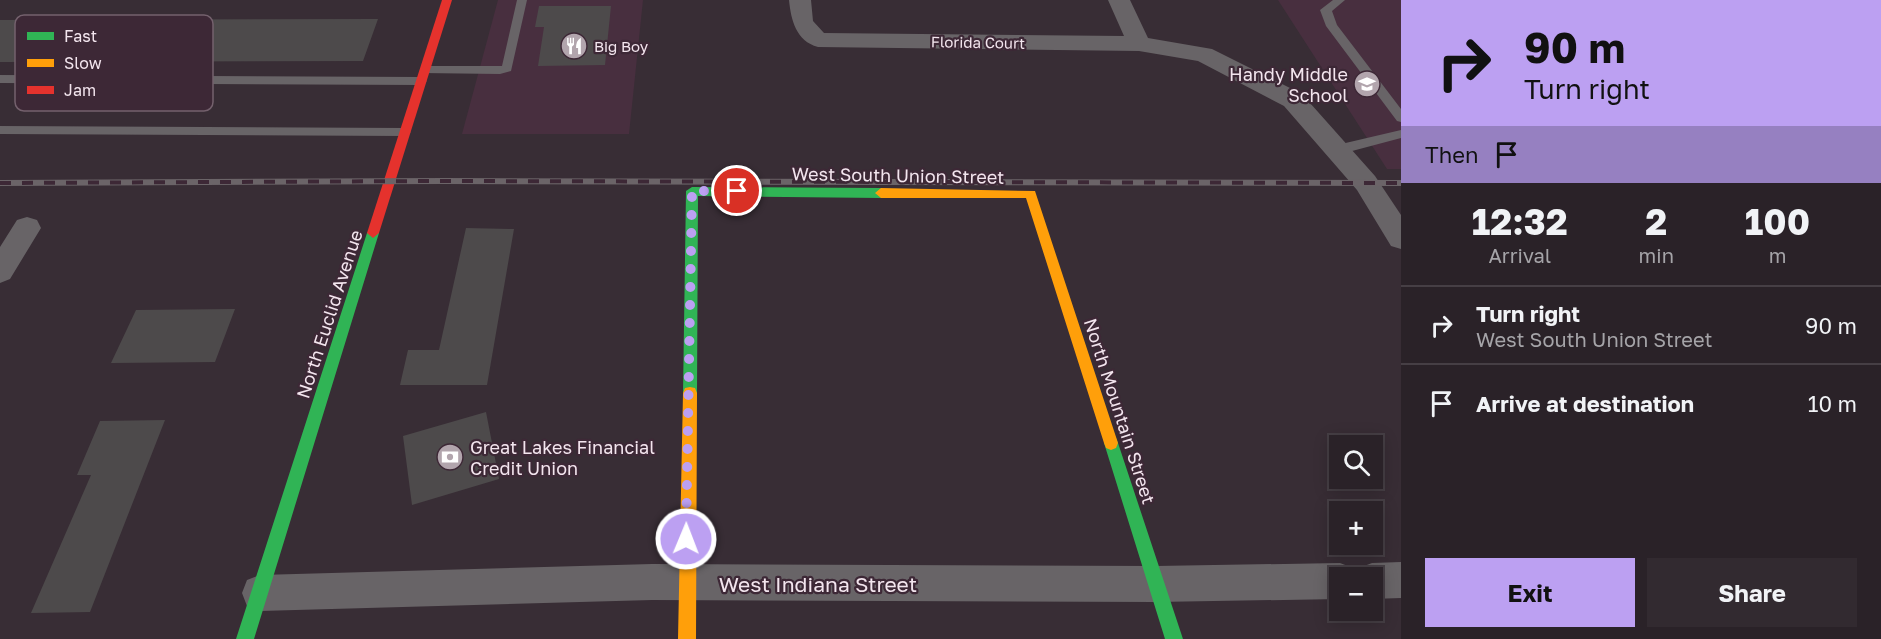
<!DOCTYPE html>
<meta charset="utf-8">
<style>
:root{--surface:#2a2228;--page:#322a30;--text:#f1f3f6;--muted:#a5a4a8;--line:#463f45;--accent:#bca0f2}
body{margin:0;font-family:"Golos Text",sans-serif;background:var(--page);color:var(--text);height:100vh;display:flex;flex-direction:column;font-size:22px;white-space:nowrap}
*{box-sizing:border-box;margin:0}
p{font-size:20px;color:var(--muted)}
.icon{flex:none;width:33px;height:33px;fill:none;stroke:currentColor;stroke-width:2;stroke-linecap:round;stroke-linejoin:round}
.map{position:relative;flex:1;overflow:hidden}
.side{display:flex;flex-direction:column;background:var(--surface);width:480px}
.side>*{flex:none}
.hud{background:#bca0f2;color:#111;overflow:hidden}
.tools{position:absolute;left:1329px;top:435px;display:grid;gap:12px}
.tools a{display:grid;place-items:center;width:54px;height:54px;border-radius:0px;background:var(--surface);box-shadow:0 3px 15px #0003,0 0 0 2px var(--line);font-size:30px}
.pin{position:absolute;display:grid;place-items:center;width:51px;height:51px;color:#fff;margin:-26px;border:3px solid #fff;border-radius:50%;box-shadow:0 2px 6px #0007}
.me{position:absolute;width:66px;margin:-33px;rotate:1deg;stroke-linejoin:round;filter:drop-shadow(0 0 4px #0008)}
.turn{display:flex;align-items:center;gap:21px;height:126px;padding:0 24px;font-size:27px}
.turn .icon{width:78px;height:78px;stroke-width:2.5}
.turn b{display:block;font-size:42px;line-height:51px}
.then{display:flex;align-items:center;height:57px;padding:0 24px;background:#0003;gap:12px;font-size:22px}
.eta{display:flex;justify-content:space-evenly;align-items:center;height:102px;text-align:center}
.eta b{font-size:36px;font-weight:700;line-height:42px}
.action{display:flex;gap:12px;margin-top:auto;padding:12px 24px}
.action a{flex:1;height:69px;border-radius:0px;background:var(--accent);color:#111;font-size:24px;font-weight:700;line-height:69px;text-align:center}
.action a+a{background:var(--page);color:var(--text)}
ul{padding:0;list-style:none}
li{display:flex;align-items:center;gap:18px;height:78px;padding:0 24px;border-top:2px solid var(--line)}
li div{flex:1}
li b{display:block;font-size:22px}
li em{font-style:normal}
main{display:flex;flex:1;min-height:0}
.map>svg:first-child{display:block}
.built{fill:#482f3f}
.building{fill:#4d4a4b}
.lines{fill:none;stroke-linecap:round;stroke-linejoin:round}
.lane{fill:#686467;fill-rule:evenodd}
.street{fill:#686467;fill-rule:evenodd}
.fast{fill:#30b455;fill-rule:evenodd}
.slow{fill:#ff9f0a;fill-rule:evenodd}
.jam{fill:#e5322d;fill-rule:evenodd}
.rail-casing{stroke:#6b6468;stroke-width:6}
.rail{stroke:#3d2836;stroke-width:4;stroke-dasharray:11;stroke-linecap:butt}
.route{stroke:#bca0f2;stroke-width:10;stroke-dasharray:0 18}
.labels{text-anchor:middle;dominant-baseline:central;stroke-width:4.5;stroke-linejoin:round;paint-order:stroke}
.far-street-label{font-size:15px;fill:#f3e5ee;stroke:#3d2836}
.far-poi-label{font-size:15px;fill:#f3e5ee;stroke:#3d2836;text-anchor:start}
.poi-label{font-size:18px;fill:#f3e5ee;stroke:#3d2836;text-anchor:end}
.street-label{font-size:18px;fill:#f3e5ee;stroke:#3d2836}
.near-street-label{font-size:21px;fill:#f3e5ee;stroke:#3d2836}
.key{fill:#3d2836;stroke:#74616d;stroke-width:1.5}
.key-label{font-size:16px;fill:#f3e5ee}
</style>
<main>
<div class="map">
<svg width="1401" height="639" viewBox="0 0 1401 639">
<rect width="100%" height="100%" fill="#382d35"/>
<path class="built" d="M498,0H643L629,134H462Z
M1278,0H1401V169H1387Z"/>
<path class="building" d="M539,6H611L605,65L538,66L544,27H535Z
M378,19L363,61L0,62V20Z
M466,228L514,229L487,385H400L408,350H439Z
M235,309L215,362L111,363L136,310Z
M486,412L499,479L412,505L403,436Z
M165,420L90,612L31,613L91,475H77L100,421Z"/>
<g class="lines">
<path class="lane" d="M517,0H527L511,71L500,74L421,73V67L425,66H502Z
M1333,0H1345L1332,11L1337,25L1401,109V122L1397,121L1326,26L1320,10Z
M0,75L421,77L427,81L421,85L0,83Z
M0,126L405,128L411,132L405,136L0,134Z
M1401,130V138L1337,155L1331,150L1337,145Z"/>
<path class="street" d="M789,0H811L813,21L824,33L1124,36L1108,0H1130L1148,38L1212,49L1302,94L1375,176L1401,215V249L1391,246L1357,190L1284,106L1198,61L1139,51L818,47C796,41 791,20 789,0Z
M27,217L37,220L41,228L10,279L0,283V247L17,220Z
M1401,562V598L1372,599V578H1340V599L1156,602L652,600L260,611L247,606L242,593L247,580L260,575L652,564L1156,566L1340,563L1353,568L1356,575L1359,568L1372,563Z"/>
<path class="fast" d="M692,187L881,188L887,193L881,198L698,196L697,393L695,398L690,399L685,398L683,393L686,191Z
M373,228L379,233L254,639H236L367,233Z
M1111,436L1116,438L1118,443L1183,639H1165L1104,443L1106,438Z"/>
<path class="slow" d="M881,188L1035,191L1118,443L1116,448L1111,450L1106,448L1104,443L1026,198H881L875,193Z
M690,387L695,388L697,393L696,639H678L683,393L685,388Z"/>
<path class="jam" d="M442,0H452L379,233L373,238L367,233Z"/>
<defs>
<path id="rail" d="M0,183L444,181L1401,183"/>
</defs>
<use href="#rail" class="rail-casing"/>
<use href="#rail" class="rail"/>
</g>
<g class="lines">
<path class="route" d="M686,539L692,191H737"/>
</g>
<defs>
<symbol id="restaurant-disc" viewBox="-11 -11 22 22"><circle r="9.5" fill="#b2a5ad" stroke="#3d2836"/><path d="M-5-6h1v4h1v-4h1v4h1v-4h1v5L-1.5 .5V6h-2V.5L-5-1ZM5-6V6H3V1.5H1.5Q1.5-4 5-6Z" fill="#fff"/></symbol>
<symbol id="school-disc" viewBox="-11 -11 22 22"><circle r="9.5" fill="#b2a5ad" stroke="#3d2836"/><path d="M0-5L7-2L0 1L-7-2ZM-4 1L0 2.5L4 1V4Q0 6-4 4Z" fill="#fff"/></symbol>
<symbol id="bank-disc" viewBox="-11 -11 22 22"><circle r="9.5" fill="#b2a5ad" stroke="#3d2836"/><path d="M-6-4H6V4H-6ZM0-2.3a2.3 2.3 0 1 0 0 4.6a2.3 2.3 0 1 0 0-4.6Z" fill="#fff"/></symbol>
</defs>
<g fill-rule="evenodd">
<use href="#restaurant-disc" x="559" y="31" width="30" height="30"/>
<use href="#school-disc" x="1352" y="69" width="30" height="30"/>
<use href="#bank-disc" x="435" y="442" width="30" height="30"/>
</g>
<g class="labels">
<g class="far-street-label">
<text transform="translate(978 42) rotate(1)">Florida Court</text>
</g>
<g class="far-poi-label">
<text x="594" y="46">Big Boy</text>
</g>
<g class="poi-label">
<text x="1348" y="74">Handy Middle<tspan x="1348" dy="21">School</tspan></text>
<text x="470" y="447" text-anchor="start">Great Lakes Financial<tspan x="470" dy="21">Credit Union</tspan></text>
</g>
<g class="street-label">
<text transform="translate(898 175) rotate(1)">West South Union Street</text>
<text transform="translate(329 314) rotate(-72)">North Euclid Avenue</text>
<text transform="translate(1120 411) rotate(72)">North Mountain Street</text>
</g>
<g class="near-street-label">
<text x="818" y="584">West Indiana Street</text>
</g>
</g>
<rect x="15" y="15" width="198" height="96" rx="9" class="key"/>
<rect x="27" y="32" width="27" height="8" fill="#30b455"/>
<rect x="27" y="59" width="27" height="8" fill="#ff9f0a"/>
<rect x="27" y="86" width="27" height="8" fill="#e5322d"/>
<g class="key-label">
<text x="64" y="42">Fast</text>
<text x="64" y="69">Slow</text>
<text x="64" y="96">Jam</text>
</g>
</svg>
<div class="tools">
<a><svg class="icon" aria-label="search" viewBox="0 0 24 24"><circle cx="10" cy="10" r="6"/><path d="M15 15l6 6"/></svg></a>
<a>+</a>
<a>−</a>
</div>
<div class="pin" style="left:737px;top:191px;background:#d93025"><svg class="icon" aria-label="arrive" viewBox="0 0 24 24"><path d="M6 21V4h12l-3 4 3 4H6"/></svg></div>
<svg class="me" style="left:686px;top:539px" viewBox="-20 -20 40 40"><circle r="17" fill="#bca0f2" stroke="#fff" stroke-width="3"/><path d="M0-11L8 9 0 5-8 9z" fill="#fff"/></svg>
</div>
<section class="side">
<div class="hud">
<div class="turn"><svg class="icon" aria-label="right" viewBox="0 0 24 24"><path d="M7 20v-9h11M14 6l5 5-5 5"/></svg><div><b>90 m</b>Turn right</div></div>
<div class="then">Then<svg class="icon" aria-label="arrive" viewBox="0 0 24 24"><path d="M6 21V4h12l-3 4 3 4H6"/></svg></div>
</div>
<div class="eta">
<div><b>12:32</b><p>Arrival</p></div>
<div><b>2</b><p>min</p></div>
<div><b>100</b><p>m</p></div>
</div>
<ul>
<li><svg class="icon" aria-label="right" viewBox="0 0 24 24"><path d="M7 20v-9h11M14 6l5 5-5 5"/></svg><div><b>Turn right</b><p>West South Union Street</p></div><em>90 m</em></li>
<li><svg class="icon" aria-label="arrive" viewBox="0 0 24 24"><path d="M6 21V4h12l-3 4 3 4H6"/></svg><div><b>Arrive at destination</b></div><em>10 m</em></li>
</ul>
<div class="action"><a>Exit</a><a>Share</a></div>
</section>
</main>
